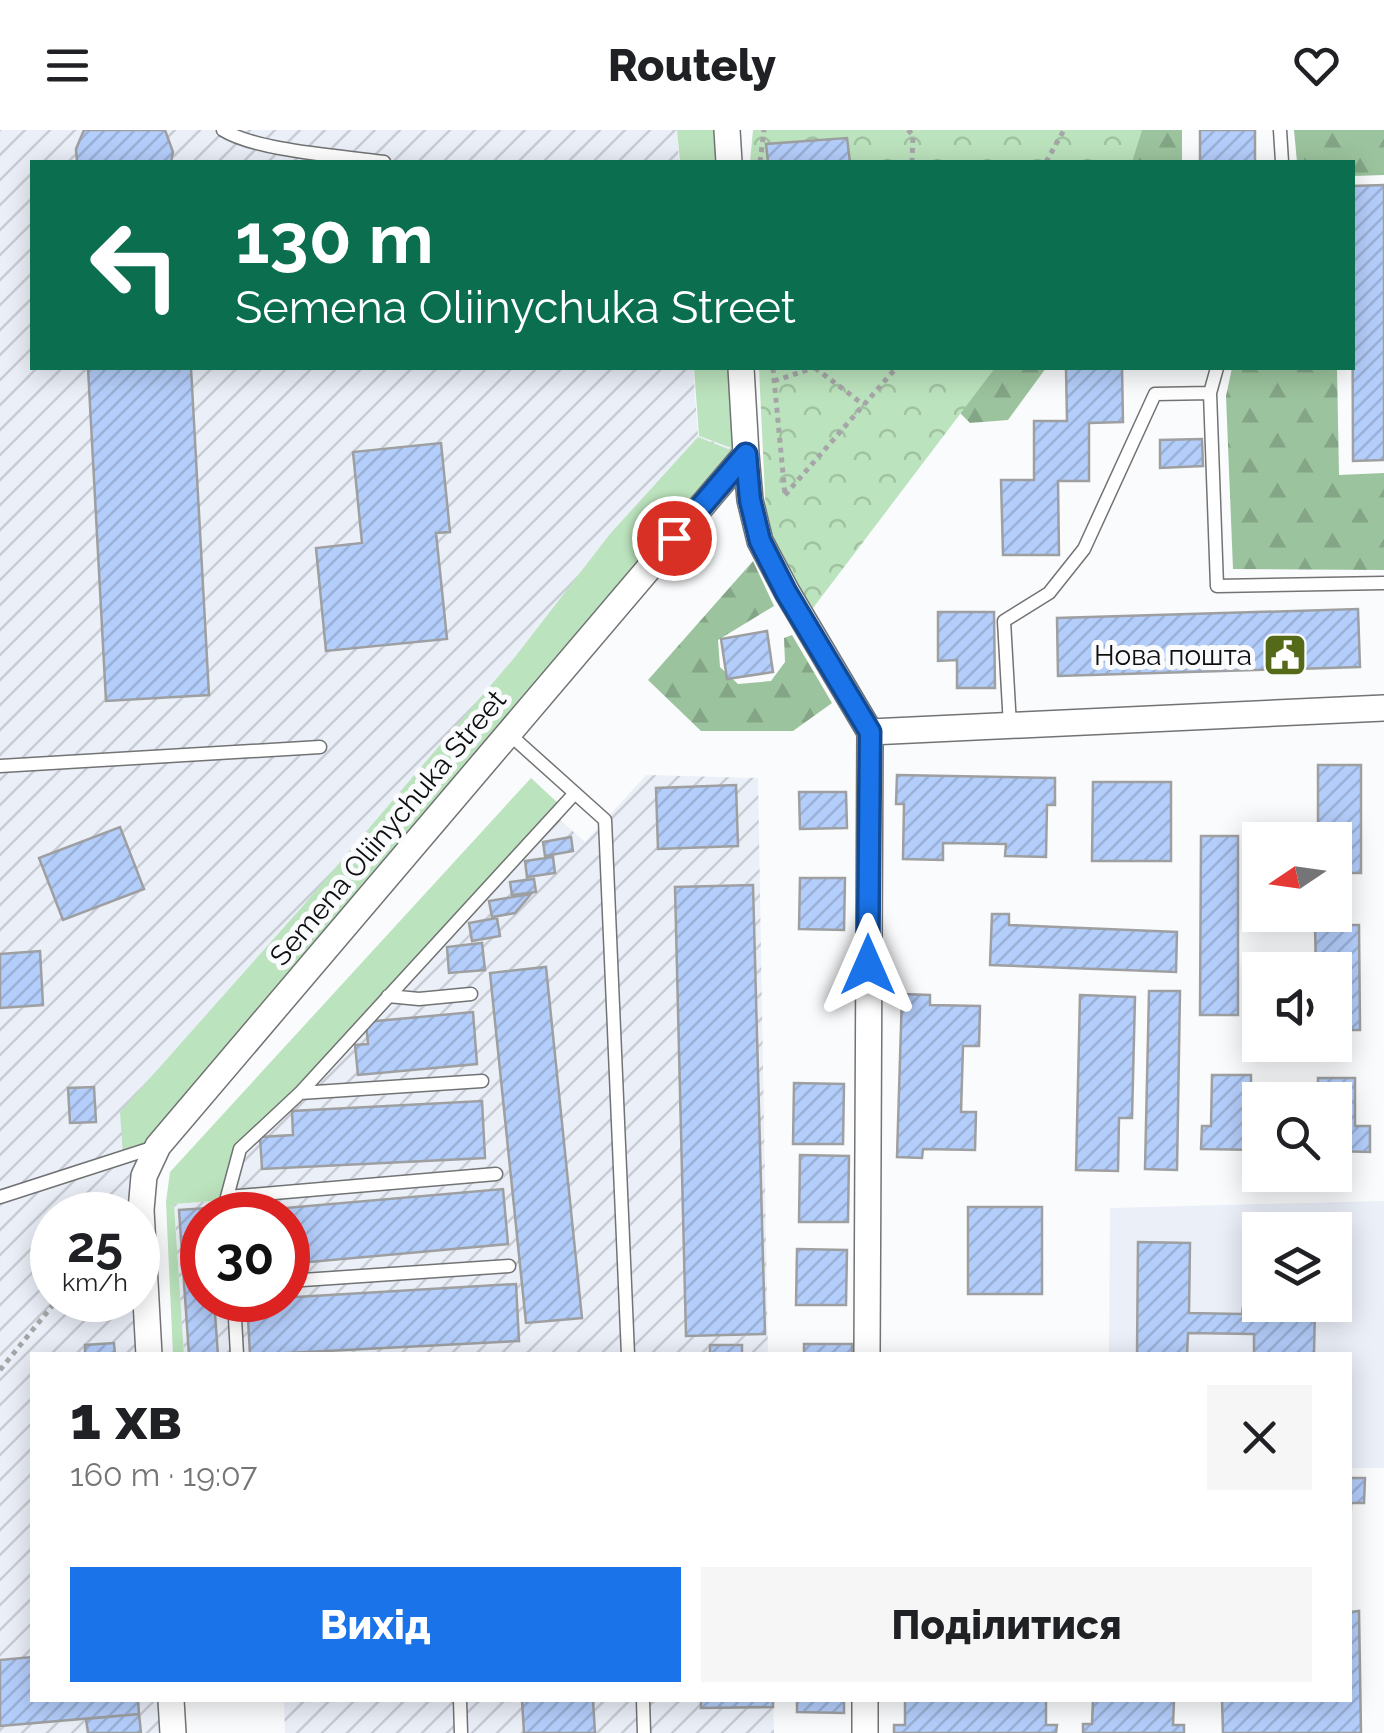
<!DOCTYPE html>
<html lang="uk">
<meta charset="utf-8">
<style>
:root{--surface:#fff;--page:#f6f6f6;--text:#202124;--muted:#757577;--accent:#1a73e8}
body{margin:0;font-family:Raleway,sans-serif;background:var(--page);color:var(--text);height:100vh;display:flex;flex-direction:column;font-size:38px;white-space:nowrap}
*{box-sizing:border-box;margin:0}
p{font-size:32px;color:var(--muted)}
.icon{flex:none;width:55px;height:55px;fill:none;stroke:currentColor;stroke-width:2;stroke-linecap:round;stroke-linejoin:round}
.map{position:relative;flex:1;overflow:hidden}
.side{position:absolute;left:30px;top:1222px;width:1322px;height:350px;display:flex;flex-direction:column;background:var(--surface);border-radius:0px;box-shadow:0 5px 25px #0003}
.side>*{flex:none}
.guide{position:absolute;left:30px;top:30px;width:1325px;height:210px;border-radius:0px;box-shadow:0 5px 25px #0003;background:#0b6e4f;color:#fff;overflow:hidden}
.needle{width:65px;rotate:257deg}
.controls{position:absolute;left:1242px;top:692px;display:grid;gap:20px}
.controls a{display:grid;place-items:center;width:110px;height:110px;border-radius:0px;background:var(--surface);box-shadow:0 5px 25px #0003;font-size:50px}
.speed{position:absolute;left:30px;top:1062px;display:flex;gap:20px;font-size:50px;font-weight:700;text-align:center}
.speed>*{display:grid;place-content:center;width:130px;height:130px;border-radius:50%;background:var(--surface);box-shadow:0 5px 25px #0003;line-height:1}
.speed small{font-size:25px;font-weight:400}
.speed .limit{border:15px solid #d22;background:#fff;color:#111}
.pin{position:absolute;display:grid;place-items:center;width:85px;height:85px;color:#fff;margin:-42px;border:5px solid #fff;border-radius:50%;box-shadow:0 2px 10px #0007}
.me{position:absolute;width:110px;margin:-55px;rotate:0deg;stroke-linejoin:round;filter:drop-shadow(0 0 8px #0008)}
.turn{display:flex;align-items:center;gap:35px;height:210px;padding:0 40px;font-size:45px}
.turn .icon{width:130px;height:130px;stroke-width:2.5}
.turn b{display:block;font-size:70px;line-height:85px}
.round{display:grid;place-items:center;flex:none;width:105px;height:105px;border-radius:0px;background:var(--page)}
.overview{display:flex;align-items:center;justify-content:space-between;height:170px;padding:0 40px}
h1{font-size:60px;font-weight:800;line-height:75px}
.cta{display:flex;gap:20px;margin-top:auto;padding:20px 40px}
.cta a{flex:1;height:115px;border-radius:0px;background:var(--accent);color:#fff;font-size:40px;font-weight:800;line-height:115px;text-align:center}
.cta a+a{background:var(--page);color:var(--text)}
header{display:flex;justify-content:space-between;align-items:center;height:130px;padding:0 40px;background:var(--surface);font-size:45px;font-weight:800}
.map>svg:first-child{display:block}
.industrial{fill:url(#industrial-furrows);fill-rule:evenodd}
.built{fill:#ebeff8;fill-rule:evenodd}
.grass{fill:#bbe3bd}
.forest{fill:url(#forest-firs)}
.park{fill:url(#park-crowns)}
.building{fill:url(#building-hatch);stroke:#9e9fa1;stroke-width:2.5}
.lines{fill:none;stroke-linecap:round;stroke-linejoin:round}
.lane-casing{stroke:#727374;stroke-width:15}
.street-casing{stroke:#727374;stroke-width:28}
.path{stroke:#a6a6a8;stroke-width:5;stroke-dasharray:5 5;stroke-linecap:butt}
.lane{stroke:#fff;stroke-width:12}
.street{stroke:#fff;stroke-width:25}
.route-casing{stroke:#114b97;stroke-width:25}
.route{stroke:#1a73e8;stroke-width:18}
.labels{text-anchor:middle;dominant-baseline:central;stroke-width:10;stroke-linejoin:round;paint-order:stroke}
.poi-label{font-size:28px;fill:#0f0f10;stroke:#fafbfd;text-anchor:end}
.street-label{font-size:28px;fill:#0f0f10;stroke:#fafbfd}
</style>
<header><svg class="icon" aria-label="menu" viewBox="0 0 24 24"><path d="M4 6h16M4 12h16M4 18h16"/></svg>Routely<svg class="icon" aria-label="heart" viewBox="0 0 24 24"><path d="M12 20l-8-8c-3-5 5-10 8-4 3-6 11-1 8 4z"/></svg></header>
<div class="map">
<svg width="1384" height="1603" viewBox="0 0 1384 1603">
<defs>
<pattern id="industrial-furrows" width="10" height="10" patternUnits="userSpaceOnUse" patternTransform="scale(2.5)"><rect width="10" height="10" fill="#ebeff8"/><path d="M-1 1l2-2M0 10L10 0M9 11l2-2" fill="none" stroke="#c8ccd4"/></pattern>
<pattern id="forest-firs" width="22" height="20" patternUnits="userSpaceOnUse" patternTransform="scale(2.5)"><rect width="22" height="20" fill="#9bc39d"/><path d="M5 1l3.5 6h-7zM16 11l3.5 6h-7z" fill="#84a686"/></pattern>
<pattern id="park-crowns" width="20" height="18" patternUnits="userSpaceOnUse" patternTransform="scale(2.5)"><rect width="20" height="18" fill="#bbe3bd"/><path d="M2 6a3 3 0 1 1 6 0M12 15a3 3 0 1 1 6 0" fill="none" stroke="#a0c2a1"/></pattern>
<pattern id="building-hatch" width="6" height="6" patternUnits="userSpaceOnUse" patternTransform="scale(2.5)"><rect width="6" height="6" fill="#b4cefb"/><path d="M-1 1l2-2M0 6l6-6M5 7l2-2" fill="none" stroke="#9ab0d6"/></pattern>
</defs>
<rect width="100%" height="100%" fill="#fafbfd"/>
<path class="industrial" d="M0,0H677L679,32H32V238H693L698,306L746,324L144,1046L149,1225H32V1570H171L173,1603H0ZM52,1085H138V1170H52Z
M646,645L758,648L768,1225H184L174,1074L229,1070L244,1019L557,687L585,712ZM202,1085H288V1170H202Z
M284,1570H773L774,1603H285Z"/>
<path class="built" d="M1384,1071V1338H1350V1225H1109L1110,1078ZM1260,1100H1335V1175H1260Z"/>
<path class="grass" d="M677,0H723L725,32H680Z
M694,238H738L742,322L699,306Z
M698,307L743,325L157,1014L123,1026L120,982L301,778L515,527L610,404Z
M531,648L559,674L244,1019L229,1070L174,1074L184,1225H173L166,1072L170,1042Z"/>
<path class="forest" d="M1087,0H1182V32H1072Z
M1294,0H1384V45L1353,46L1352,32H1297Z
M963,238H1046L1008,290L970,293L953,276Z
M1232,238H1337L1339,345L1384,343V440L1233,439L1226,266Z
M753,431L774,476L718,510L720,537L738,554L771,551L785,532L784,508L792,505L832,573L793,601H701L648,550Z"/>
<path class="park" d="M753,0H1142L1132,32H750Z
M759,238H995L810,482L774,417L766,387Z"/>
<path class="building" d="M84,0H165L173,22L171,32H77L76,19Z
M1200,0H1255V32H1200Z
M847,8L850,32H768L766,14Z
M1384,55V330L1353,331L1352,56Z
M88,238H191L209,565L106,571Z
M1066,238H1122L1123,292L1089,293V351H1058L1059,425H1003L1001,350H1034V291H1067Z
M1202,309L1203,336L1160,338V310Z
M441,313L450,402L436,403L447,509L326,521L316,418L362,413L353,322Z
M1358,479L1360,537L1058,546L1057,488Z
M938,482H994L995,558H957V530L938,531Z
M767,501L773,542L727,549L721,509Z
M1318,635H1361V743H1335V710H1318Z
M897,645L1055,648V675H1047L1046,727L1005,726L1006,714L943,713V730L903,729L904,674H896Z
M1093,652H1171V731H1092Z
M736,655L738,716L658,719L656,658Z
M799,662H846L847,698L800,699Z
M120,697L144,759L63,790L39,728Z
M1201,706H1238V885H1200Z
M571,707L573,721L545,726L543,712Z
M553,727L555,743L527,747L525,731Z
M800,748H845L844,800L799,799Z
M534,749L536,762L512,765L510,752Z
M753,755L765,1204L686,1206L675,757Z
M531,764L515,783L492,787L489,771Z
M992,784H1009V795L1177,802L1176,842L990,835Z
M497,788L500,806L472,811L469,793Z
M1315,795H1359L1360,900H1335V840H1316Z
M482,813L485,840L449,843L447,817Z
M40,821L43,875L0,878V824Z
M546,837L582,1188L526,1193L490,843Z
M1149,861H1180L1177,1040L1145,1039Z
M902,864L930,865V875L980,876L979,916H963L961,982H976L975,1020L923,1019L922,1028L897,1027Z
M1080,865L1135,867L1132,988H1119L1118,1041L1076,1040Z
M473,882L477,934L358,945L355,915L368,914L366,892Z
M1212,945H1251V961L1318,962V948H1355V996H1370V1022L1335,1021V970H1260V1020L1201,1019L1202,996H1211Z
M794,953L844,954L843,1014H793Z
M94,957L96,992L70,993L68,958Z
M482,971L485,1028L262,1039L260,1007L293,1005L292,981Z
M800,1025L849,1026L848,1092H799Z
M503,1059L508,1114L288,1134V1085H241V1082Z
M968,1077H1042V1164H968Z
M208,1078L209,1085H202V1170H214L218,1225H189L179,1080Z
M1255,1104H1260V1175H1315L1314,1225H1254V1204L1188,1203L1187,1225H1137L1138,1112L1190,1113L1189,1183L1242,1184L1243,1177H1254Z
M797,1119L847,1120L846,1175H796Z
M516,1154L519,1211L250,1225L247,1170Z
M114,1213L115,1225H85V1215Z
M804,1214H852V1225H804Z
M710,1215H742V1225H710Z
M1350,1348H1365L1364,1373H1351L1350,1420Z
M1359,1481L1361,1603H1223L1222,1570H1350V1482Z
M32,1527V1570H138L139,1584L0,1596V1530Z
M522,1570H593L595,1603H524Z
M701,1570H773V1577L701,1578Z
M797,1570H844V1583L797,1582Z
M905,1570H1046V1595H1057L1056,1603H894V1595H905Z
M1093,1570H1174L1173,1595H1184V1603H1083V1594H1092Z
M139,1584L141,1603H88L86,1589Z"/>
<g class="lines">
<defs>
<path id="lane" d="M223,0C257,21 342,26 384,32
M1280,0L1282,32
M1217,238L1210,263L1217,456L1384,453
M1010,596L1004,491L1049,463L1084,419L1155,264L1210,263
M508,603L605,690L628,1225
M0,636L320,617
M388,866L419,869L471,864
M300,963L482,951
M0,1067L155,1017
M227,1067L496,1044
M228,1085L227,1067L240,1019L300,963L575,663
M288,1151L509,1136
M234,1170L237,1225
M460,1570L461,1603
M643,1570L644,1603"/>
<path id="street" d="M727,0L729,32
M746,324L750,370L760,411L787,462L870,602
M149,1225L141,1080L144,1046L158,1016L746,324L741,238
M867,1225L870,602L1384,578
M171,1570L173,1603
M865,1603V1570"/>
</defs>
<use href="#lane" class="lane-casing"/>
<use href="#street" class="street-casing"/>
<path class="path" d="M908,0L913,5L912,32
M760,32L764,0
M1046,32L1064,0
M773,238L785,365
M815,238L864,275
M774,251L813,238
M785,365L896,238
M0,1240L57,1170"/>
<use href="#lane" class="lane"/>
<use href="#street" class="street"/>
</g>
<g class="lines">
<defs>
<path id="route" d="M674,408L746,324L750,370L760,411L786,462L870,602L868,835"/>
</defs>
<use href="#route" class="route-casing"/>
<use href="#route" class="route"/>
</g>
<defs>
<symbol id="civic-square" viewBox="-11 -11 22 22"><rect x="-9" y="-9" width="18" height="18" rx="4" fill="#546a19" stroke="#fafbfd"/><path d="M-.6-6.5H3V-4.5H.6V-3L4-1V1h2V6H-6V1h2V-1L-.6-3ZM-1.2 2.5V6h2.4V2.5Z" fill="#fff"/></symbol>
</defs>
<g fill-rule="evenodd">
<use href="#civic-square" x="1260" y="500" width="50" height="50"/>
</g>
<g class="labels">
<g class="poi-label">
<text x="1252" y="525">Нова пошта</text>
</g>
<g class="street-label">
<text transform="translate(388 698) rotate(-50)">Semena Oliinychuka Street</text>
</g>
</g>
</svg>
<div class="controls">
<a><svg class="needle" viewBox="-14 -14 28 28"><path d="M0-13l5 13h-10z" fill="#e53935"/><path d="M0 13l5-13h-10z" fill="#757577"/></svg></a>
<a><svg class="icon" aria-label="sound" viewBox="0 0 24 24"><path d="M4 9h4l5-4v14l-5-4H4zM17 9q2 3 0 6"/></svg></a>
<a><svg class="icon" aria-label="search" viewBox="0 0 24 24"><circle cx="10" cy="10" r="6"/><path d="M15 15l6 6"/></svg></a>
<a><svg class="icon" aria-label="layers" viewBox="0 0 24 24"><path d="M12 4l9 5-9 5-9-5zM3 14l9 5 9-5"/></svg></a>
</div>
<div class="speed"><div>25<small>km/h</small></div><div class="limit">30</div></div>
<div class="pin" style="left:674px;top:408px;background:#d93025"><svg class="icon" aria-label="arrive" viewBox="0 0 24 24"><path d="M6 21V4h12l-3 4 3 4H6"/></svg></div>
<svg class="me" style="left:868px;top:835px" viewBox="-20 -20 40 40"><path d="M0-17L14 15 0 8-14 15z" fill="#1a73e8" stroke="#fff" stroke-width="4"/></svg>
<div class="guide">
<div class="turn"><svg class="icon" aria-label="left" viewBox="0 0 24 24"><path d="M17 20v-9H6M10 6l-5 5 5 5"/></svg><div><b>130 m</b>Semena Oliinychuka Street</div></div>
</div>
<section class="side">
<div class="overview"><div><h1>1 хв</h1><p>160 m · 19:07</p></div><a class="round"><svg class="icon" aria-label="close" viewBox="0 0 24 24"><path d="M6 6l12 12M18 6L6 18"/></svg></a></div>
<div class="cta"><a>Вихід</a><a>Поділитися</a></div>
</section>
</div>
